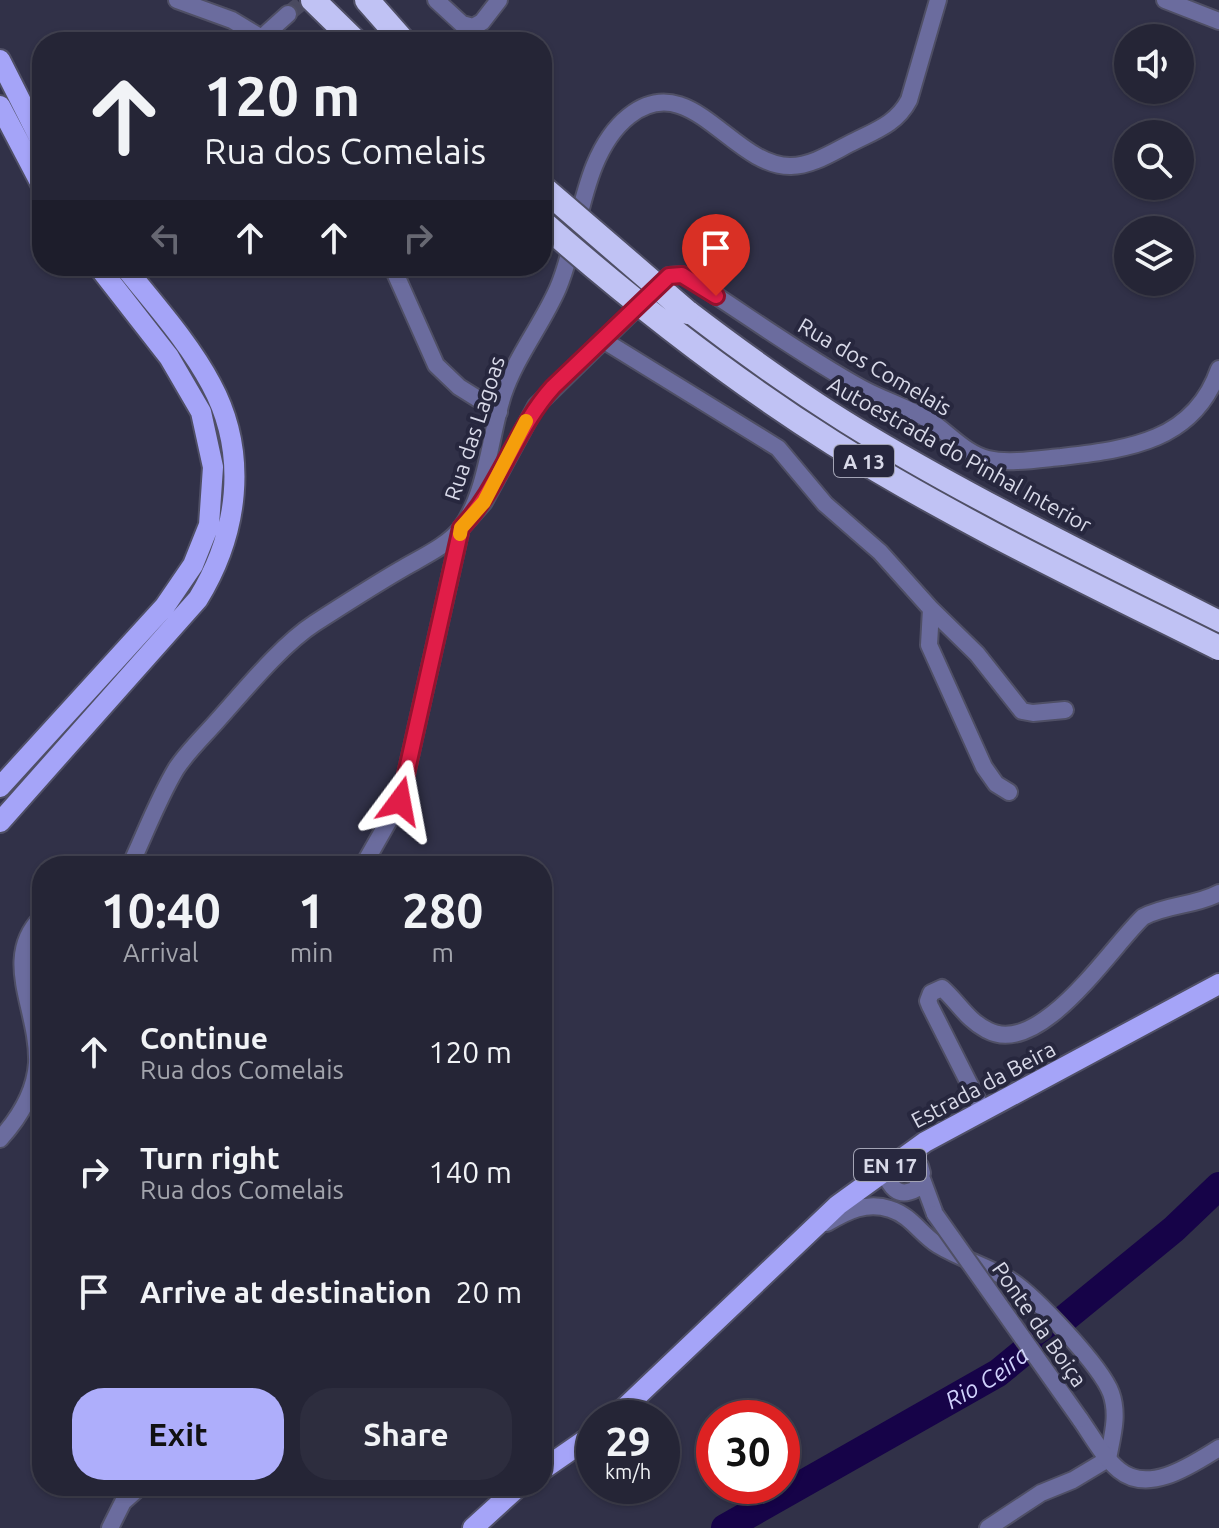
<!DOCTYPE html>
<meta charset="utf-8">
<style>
:root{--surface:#252536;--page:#2d2d3e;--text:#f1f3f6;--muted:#a3a5ad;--line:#424251;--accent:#aeaefb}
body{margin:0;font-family:Ubuntu,sans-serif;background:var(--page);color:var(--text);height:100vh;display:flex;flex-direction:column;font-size:30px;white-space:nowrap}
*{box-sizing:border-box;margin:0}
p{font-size:26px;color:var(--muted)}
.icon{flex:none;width:44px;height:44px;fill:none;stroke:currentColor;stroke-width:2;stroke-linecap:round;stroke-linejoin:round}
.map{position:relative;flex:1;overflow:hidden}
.sheet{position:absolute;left:32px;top:856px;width:520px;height:640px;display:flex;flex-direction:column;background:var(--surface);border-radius:32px;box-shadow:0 2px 6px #0004,0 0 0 2px var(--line)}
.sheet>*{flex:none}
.hud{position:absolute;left:32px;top:32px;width:520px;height:244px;border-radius:32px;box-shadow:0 2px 6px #0004,0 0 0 2px var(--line);background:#252536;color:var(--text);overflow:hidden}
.tools{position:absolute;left:1114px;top:24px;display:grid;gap:16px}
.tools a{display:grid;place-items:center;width:80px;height:80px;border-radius:50%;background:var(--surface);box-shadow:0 2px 6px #0004,0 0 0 2px var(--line);font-size:40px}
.speed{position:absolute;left:576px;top:1400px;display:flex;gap:16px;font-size:40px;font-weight:700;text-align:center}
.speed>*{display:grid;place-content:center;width:104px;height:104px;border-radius:50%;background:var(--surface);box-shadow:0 2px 6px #0004,0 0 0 2px var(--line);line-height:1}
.speed small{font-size:20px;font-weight:400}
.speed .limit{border:12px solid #d22;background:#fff;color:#111}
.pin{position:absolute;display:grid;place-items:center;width:68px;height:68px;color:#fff;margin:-82px -34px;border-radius:50% 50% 50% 0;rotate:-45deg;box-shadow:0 0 8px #0007}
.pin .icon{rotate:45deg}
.me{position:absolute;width:88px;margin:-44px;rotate:13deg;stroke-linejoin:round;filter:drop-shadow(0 0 6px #0008)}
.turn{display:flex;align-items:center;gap:28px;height:168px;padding:0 40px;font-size:36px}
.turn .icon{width:104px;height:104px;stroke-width:2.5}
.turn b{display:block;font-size:56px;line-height:68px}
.lanes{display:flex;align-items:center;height:76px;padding:0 40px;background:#0003;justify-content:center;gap:40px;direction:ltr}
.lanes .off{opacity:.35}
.eta{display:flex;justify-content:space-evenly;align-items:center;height:136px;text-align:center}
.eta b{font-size:48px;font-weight:700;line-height:56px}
.action{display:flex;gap:16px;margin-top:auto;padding:16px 40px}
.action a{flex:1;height:92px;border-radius:32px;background:var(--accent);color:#111;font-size:32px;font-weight:700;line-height:92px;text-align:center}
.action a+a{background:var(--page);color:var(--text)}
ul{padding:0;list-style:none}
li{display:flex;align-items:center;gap:24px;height:120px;padding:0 40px}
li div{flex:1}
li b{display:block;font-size:30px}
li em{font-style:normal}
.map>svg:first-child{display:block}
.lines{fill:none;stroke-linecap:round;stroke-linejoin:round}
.river{stroke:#160348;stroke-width:28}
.minor-tunnel{stroke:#4a4a60;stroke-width:16;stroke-dasharray:16 8;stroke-linecap:butt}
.minor-casing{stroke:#4f4f65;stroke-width:20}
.tertiary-casing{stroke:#4f4f65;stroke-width:20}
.primary-casing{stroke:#4f4f65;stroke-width:24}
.motorway-casing{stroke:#4f4f65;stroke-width:28}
.minor{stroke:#6b6c9e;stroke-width:16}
.tertiary{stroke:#6b6c9e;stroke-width:16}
.primary{stroke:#a5a4f8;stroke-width:20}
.motorway{stroke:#c0c2f4;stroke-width:24}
.tertiary-bridge-casing{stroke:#4f4f65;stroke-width:20;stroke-linecap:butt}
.motorway-bridge-casing{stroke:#4f4f65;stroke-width:28;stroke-linecap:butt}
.tertiary-bridge{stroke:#6b6c9e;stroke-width:16}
.motorway-bridge{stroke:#c0c2f4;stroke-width:24}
.route-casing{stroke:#92132f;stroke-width:20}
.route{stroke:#e11d48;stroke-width:14}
.slow{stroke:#f59e0b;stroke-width:14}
.labels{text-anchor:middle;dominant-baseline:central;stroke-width:8;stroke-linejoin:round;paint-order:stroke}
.shield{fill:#27273e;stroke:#a3a4b5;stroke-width:2}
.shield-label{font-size:20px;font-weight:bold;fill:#d8d9e8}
.street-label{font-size:22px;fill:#d8d9e8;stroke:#27273e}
.water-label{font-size:24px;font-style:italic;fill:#cfd1fb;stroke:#27273e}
</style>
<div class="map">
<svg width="1219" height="1528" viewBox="0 0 1219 1528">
<rect width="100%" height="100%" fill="#313148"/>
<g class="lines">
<path class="river" id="s1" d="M725,1528L998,1373L1174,1229L1219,1186"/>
<path class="minor-tunnel" d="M288,14L305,0"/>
<defs>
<path id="minor" d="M177,0L232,20L265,40
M436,0L462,24L473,27L482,22L499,0
M1165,0L1219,21
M265,42L267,33L288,14
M392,266L436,365L459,387L499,412
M603,340L778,448L825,504L880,552L931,609L977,654L1022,711L1033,713L1065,710
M931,609L929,645L984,767L996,784L1009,792
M363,866L400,801L461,528L484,502L536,406L669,276L682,275L692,280C748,316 803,356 861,388C883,400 906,407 927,419C947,431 965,454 988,459C1008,464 1040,459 1061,457C1128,449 1194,442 1219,369
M983,1111L930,1006L928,1001L931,993L942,988C958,1002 967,1020 987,1030C1040,1059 1110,948 1143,917C1167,904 1195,906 1219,893
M827,1223C847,1211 867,1201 890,1209C912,1216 920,1234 938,1245C961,1259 987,1266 1010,1280C1034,1295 1101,1366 1111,1393C1119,1415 1112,1437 1108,1459L1073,1480L1041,1493L988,1528
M110,1528L123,1502L141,1486"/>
<path id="tertiary" d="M130,866C145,834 158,799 176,769C187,752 203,737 217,721C244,691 281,645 315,623C343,605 371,587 400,570C420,558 448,546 462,527C487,491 490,436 503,395C516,356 542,325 558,288C581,235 581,154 629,116C691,67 732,167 791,166C813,166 836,150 855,141C877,130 897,123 909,100L938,0
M0,1139C20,1117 35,1093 37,1063C39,1009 0,959 42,917
M883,1170C890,1186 897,1199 916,1189L922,1173L920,1166L907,1154
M922,1179L935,1214
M1080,1419C1092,1436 1103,1457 1119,1470C1149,1495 1193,1464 1219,1448"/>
<path id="primary" d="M0,60L42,143
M0,106L42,186
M0,787L165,606L193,565L209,525L213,467L201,412L169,357L98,266
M0,822L198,599C238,534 249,454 211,384C188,341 154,304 124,266
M614,1418L838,1205L925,1142L1219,984
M542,1470L594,1434
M473,1528L519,1486"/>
<path id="motorway" d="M313,0L356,42
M367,0L404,42
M687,312C746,357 805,400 868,437C982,505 1102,563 1219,623"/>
</defs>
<use href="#minor" class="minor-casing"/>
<use href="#tertiary" class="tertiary-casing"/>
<use href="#primary" class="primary-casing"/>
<use href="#motorway" class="motorway-casing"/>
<use href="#minor" class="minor"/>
<use href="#tertiary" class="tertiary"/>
<use href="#primary" class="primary"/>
<use href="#motorway" class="motorway"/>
<defs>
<path id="tertiary-bridge" d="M935,1214L1080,1419"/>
<path id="motorway-bridge" d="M542,187L687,312
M542,222C633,302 730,378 833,443C956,520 1089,583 1219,648"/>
</defs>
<use href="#tertiary-bridge" class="tertiary-bridge-casing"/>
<use href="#motorway-bridge" class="motorway-bridge-casing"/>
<use href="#tertiary-bridge" class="tertiary-bridge"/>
<use href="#motorway-bridge" class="motorway-bridge"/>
</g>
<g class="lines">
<defs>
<path id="route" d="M400,801L461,528C500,487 515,429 553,387L669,276L682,275L716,296"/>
</defs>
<use href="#route" class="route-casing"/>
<use href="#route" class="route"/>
<path class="slow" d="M460,534L461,528L484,502L526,421"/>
</g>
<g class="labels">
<g class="shield">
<rect x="834" y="445" width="60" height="32" rx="6"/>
<rect x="854" y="1149" width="72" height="32" rx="6"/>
</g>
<g class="shield-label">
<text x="864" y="461">A 13</text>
<text x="890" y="1165">EN 17</text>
</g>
<g class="street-label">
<text transform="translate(875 366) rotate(30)">Rua dos Comelais</text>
<text transform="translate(474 428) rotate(-72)">Rua das Lagoas</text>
<text transform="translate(960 454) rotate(29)">Autoestrada do Pinhal Interior</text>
<text transform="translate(983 1084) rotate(-28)">Estrada da Beira</text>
<text transform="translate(1040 1324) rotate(55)">Ponte da Boiça</text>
</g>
<g class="water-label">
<text stroke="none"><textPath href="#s1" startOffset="302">Rio Ceira</textPath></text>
</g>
</g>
</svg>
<div class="tools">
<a><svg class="icon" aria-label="sound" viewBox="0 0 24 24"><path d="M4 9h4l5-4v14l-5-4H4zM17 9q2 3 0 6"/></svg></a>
<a><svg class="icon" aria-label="search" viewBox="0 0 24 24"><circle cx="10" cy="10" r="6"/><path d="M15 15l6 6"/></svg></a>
<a><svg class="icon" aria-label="layers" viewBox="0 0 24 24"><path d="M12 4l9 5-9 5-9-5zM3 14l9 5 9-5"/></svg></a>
</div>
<div class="speed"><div>29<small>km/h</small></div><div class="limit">30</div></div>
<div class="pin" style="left:716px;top:296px;background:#d93025"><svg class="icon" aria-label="arrive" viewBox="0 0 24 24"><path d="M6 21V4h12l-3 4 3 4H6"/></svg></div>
<svg class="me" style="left:400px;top:801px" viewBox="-20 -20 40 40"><path d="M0-17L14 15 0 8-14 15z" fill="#e11d48" stroke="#fff" stroke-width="4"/></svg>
<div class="hud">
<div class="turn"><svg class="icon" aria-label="ahead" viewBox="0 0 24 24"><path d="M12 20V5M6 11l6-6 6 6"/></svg><div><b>120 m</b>Rua dos Comelais</div></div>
<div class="lanes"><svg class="icon off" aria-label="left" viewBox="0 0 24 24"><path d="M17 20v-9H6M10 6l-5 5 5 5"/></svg><svg class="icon" aria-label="ahead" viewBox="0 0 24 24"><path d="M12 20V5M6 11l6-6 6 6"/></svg><svg class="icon" aria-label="ahead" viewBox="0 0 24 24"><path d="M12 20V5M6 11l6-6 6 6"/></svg><svg class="icon off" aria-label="right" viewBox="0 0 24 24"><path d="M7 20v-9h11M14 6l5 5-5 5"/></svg></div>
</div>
<section class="sheet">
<div class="eta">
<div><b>10:40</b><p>Arrival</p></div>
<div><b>1</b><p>min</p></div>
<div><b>280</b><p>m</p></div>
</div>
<ul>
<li><svg class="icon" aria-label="ahead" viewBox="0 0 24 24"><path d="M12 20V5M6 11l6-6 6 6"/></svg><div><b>Continue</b><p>Rua dos Comelais</p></div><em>120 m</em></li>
<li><svg class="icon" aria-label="right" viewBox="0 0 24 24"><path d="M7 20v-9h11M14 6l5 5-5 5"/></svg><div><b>Turn right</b><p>Rua dos Comelais</p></div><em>140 m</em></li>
<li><svg class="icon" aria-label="arrive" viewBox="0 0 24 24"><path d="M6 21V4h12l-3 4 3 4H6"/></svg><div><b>Arrive at destination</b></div><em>20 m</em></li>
</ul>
<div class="action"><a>Exit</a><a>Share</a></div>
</section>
</div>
